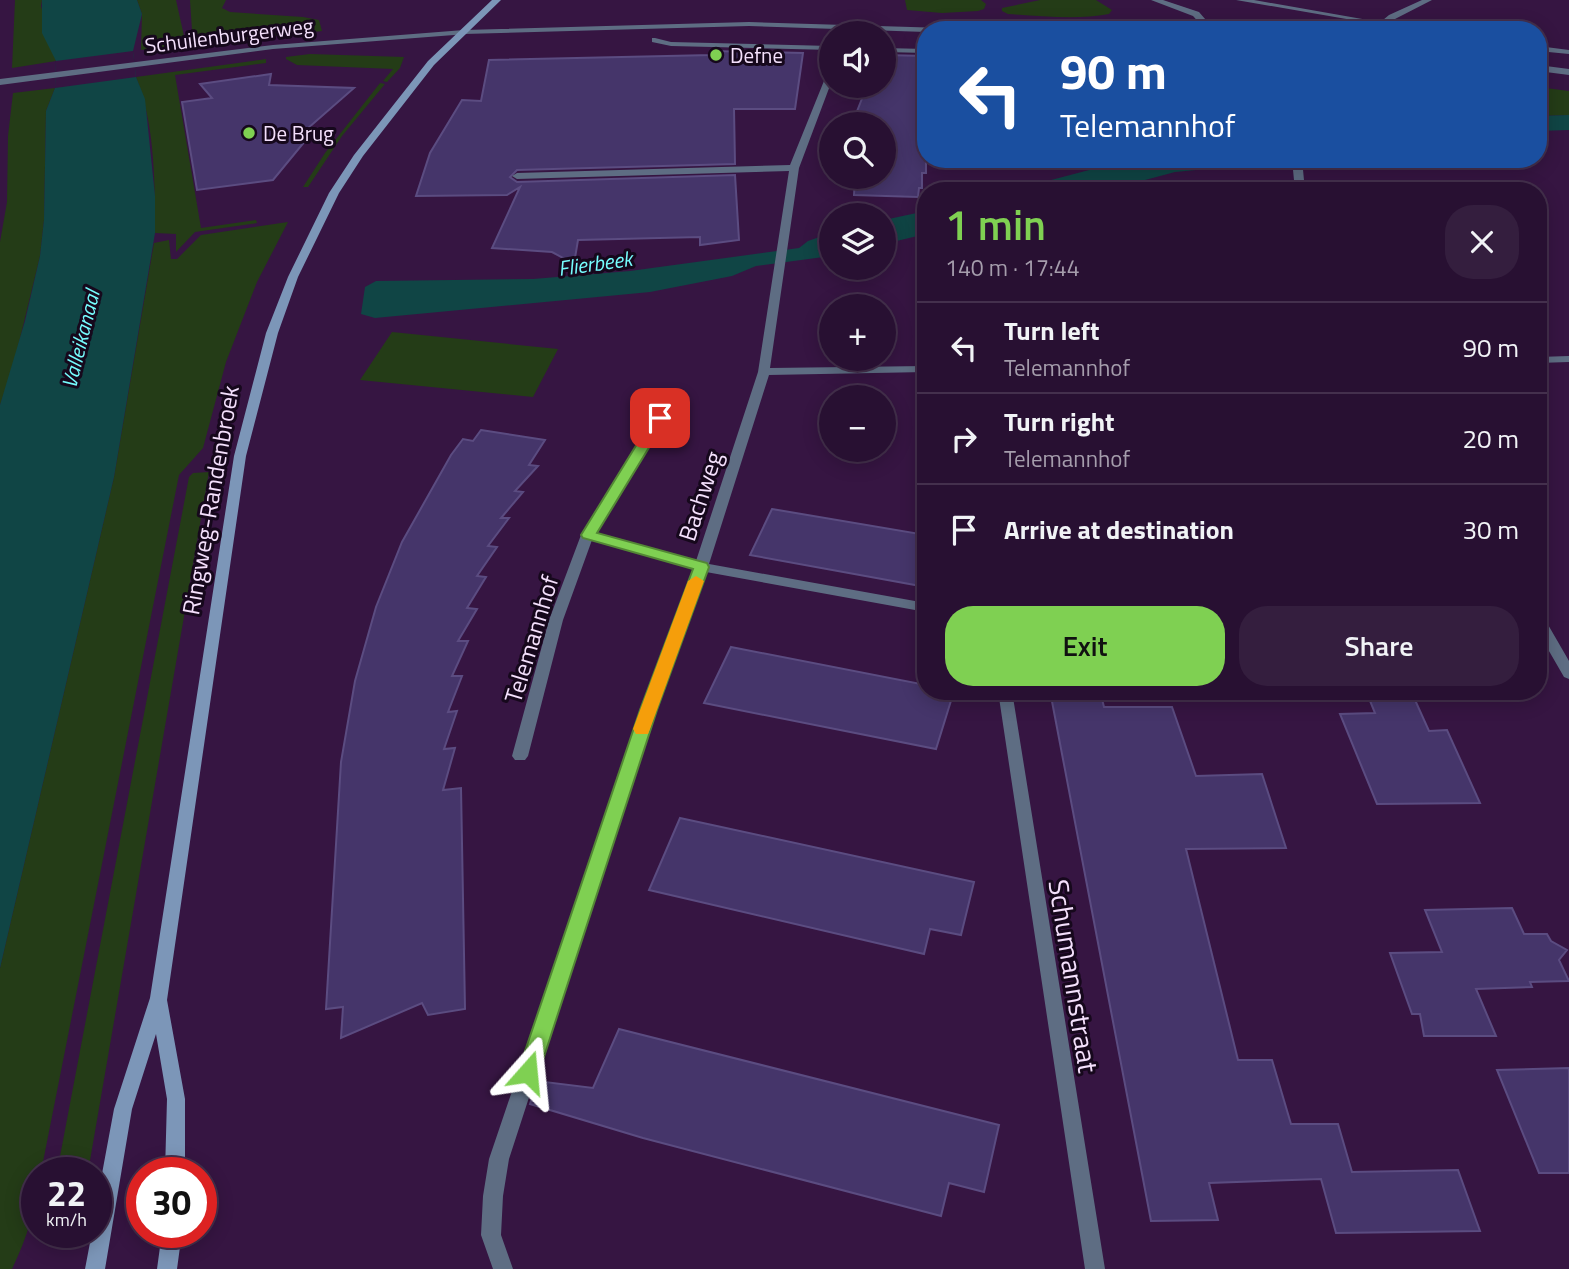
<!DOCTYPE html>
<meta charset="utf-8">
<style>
:root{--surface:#281032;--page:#341e3e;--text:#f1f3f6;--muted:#a59dac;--line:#44304d;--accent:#7fd052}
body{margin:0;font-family:"Titillium Web",sans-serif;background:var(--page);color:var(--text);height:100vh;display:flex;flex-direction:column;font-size:26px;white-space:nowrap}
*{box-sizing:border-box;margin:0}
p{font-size:23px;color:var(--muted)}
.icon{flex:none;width:38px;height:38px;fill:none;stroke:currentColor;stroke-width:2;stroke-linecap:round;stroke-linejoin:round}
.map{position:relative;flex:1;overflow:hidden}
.drawer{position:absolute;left:917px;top:182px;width:630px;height:518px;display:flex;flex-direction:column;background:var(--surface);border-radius:28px;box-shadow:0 4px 18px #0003,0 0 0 2px var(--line)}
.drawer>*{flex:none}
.hud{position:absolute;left:917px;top:21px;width:630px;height:147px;border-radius:28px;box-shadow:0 4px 18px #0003,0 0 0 2px var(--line);background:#1a4fa0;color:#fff;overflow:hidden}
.controls{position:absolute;left:819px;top:21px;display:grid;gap:14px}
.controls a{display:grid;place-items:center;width:77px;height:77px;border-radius:50%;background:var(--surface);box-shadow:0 4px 18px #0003,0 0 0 2px var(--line);font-size:35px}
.speed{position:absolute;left:21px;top:1157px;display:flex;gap:14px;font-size:35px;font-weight:700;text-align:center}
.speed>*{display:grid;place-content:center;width:91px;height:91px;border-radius:50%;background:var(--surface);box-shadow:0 4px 18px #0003,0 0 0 2px var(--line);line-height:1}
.speed small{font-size:18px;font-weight:400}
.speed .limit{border:10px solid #d22;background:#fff;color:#111}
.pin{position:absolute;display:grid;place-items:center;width:60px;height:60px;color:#fff;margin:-30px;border-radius:14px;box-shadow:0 4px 10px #0006}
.me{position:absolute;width:77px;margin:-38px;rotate:18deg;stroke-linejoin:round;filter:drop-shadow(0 0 5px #0008)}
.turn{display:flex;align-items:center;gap:24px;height:147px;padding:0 28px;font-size:32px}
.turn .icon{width:91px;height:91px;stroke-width:2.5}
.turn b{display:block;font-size:49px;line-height:60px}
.round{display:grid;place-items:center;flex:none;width:74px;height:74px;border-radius:28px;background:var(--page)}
.summary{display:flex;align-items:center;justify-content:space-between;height:119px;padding:0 28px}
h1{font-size:42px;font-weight:600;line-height:52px;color:var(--accent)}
.primary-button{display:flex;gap:14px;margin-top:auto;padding:14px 28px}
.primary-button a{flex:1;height:80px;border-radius:28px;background:var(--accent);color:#111;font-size:28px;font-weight:600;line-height:80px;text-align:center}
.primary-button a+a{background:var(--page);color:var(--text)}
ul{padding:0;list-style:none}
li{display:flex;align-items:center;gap:21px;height:91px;padding:0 28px;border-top:2px solid var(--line)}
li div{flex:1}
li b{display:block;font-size:26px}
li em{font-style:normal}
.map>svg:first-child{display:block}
.green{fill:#243c17}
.water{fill:#104545}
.pier{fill:#361542}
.building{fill:#45356a;stroke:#5b4c81;stroke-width:2}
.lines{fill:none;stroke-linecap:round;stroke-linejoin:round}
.pedestrian{fill:#5e6d83;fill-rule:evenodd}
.minor{fill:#5e6d83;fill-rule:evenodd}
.tertiary{fill:#5e6d83;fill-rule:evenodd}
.secondary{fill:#7c96b8;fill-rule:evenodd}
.route{fill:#7fd052;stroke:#538735;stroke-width:2}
.slow{fill:#f59e0b}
.poi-dot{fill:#7fd052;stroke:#16081c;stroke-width:2.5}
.labels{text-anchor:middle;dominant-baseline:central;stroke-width:6;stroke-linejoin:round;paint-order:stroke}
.far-street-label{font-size:21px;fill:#f4e0fc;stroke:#16081c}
.far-poi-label{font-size:21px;fill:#f4e0fc;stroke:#16081c;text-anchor:start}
.far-water-label{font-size:21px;font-style:italic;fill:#76fdfe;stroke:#16081c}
.street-label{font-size:24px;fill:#f4e0fc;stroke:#16081c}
.near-street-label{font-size:28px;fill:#f4e0fc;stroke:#16081c}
</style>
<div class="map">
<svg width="1569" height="1269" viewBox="0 0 1569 1269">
<rect width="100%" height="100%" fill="#361542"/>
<path class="green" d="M15,0H42L41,6L56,61L12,68Z
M137,0H176L186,45L141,50L142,14Z
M190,0H226L222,8L230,12L303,17L319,20L322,31L195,45H193Z
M905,0H981L986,4L984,9L978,11L942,13L907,10Z
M1040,0H1096L1112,10L1109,14C1077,20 1041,16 1008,14L1002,11V8Z
M310,54L404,57L400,68L387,82L383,81L393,69L297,65L286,59V57Z
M266,59V63L175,75L201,228L256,220L257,223L195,232L176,252V234L155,233C155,183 155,124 136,77Z
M380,83L385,84L342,136L308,187H303L325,153Z
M1538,87L1569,91V115L1538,116Z
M55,88L46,111L44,220L40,256L14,363L0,405V242L7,202L8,136L13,93Z
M288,222L257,282L226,362L203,448L179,475L41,1172H37C37,1207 27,1238 12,1269H0V968L114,477L154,243L169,240L171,259H177L201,235Z
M392,332L558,349L533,397L360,380Z
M209,472L88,1172H57L189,477L193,473Z"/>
<path class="water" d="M42,0H137L142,14L133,51L136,77L145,99L155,196V233L114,477L0,968V405L25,321L40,256L44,220L46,111L55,88L56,61L42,33Z
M1569,115V130L1538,131V116Z
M1131,159H1248V165L1175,172L1104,191H1009Z
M926,211V234L884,244V220Z
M831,233V256L756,266L732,276L650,292L375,318L361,314L365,287L376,281L533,279L630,271L799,248L808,241Z"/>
<path class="pier" d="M133,51L136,77L55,88L56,61Z"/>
<path class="building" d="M713,51L803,53L795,109H734L735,164L517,170L510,177L517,182L735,175L739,240L700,245V237L578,240L574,264L552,252L492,248L520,187L507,195L416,196L430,153L462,100L481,101L489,60L712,55Z
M884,55L926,56V173H922V188H919L918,197L854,195L855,177H884V124H852L867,86H884Z
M271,74L269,85L354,88L307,129H315L273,180L197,190L182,102L212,98L200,84Z
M481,430L545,440L529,465L538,466L515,491L523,492L501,518H509L488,546L497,547L477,576L486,577L467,608L477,609L458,641H468L452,676H462L448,712L457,711L444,749L455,748L443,790L461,788L465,1009L428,1015L422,1003L341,1038L343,1007L326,1009L341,762L355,681L376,607L402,542L451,455L463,439L473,441Z
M772,509L926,535V587L750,555Z
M731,647L926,685V691H954L936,749L704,703Z
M1050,691H1100L1104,707H1172L1196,776L1262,774L1286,848L1186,849L1238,1060H1272L1291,1124H1338L1352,1172L1458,1170L1480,1231L1336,1233L1321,1179L1209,1183L1218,1220L1151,1221Z
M1366,691H1411L1429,731L1447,730L1480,803L1377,804L1340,714L1375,713Z
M680,818L974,882L961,935L930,929L924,954L649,890Z
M1512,908L1524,934H1547L1551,941L1567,950L1559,960L1569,981L1530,982L1532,987L1476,989L1496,1036H1424L1420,1014H1412L1390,953L1442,952L1425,910Z
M619,1029L999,1125L984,1192L949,1183L941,1216L643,1138L530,1104L537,1081L593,1088Z
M1569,1068V1173H1539L1497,1070Z"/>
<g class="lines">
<path class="pedestrian" d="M1236,0H1254L1385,23L1381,25Z
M655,38L671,42L831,46V50L671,46L652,42V38Z
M884,48L926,49V53L884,52Z"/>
<path class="minor" d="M1151,0H1163L1199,12L1212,27L1257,25L1288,30H1198L1203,27L1193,16Z
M1422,0H1432L1395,19L1380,30H1371L1389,15Z
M749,22L944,28L948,30H926V32L749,26L464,34L460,32L464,30Z
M1538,46L1569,50V54L1538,51Z
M1538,65L1569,69V75L1538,71Z
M828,71H831V83L799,168L770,368L926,366V372L769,375L709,564L926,603V612L706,572L655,710L509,1159L503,1196L501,1235L513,1269H493L481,1235L483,1196L489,1159L641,710L693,569L592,540L563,620L528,756L525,760H515L512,756L549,620L581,535L656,415L660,414L666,418L596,533L696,561L758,372L789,171L517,179L512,176L517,173L790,165Z
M1292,159H1302L1305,191H1295Z
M1569,356V362L1538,363V357Z
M1538,614L1543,616L1569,661V679L1564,677L1538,632Z
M998,691H1012L1105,1269H1085Z"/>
<path class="tertiary" d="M464,30L468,32L467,34L273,49L0,85V79L273,45Z"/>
<path class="secondary" d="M492,0H501L434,65L363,156L339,193L298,277L278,333L246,456L167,1000L185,1099V1172H165L167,1099L156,1034L132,1109L105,1269H85L92,1232H96V1206L114,1109L150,998L234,456L266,333L288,277L329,193L354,155L428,61Z
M162,1232H182L177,1269H157Z"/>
</g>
<path class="route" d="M660,414L667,418L597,533L707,563L709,567L657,710L539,1072L535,1078L528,1081L521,1078L518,1072L640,710L693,569L583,538L581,535L653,418Z"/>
<path class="slow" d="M696,576L704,581L650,729L648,734H636L633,729L688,581Z"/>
<g class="poi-dot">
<circle cx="716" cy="55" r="7"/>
<circle cx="249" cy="133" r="7"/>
</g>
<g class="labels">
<g class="far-street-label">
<text transform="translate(229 35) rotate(-7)">Schuilenburgerweg</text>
</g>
<g class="far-poi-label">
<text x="730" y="55">Defne</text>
<text x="263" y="133">De Brug</text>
</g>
<g class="far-water-label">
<text transform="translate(595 263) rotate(-8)">Flierbeek</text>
<text transform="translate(80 339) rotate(-76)">Valleikanaal</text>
</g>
<g class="street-label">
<text transform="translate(700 496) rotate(-72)">Bachweg</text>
<text transform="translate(210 500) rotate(-80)">Ringweg-Randenbroek</text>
<text transform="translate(531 639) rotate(-73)">Telemannhof</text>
</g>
<g class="near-street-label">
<text transform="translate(1074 976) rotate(81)">Schumannstraat</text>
</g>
</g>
</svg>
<div class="controls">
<a><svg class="icon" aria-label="sound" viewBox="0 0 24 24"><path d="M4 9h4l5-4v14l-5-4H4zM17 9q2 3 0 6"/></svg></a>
<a><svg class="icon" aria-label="search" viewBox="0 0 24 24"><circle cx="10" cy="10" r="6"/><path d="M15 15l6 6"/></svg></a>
<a><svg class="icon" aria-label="layers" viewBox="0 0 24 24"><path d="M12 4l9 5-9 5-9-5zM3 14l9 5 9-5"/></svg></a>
<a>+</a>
<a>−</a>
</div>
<div class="speed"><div>22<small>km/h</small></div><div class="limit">30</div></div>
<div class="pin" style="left:660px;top:418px;background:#d93025"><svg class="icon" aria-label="arrive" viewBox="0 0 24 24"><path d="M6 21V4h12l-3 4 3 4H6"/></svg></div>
<svg class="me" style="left:528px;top:1072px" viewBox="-20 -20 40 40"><path d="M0-17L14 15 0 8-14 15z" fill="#7fd052" stroke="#fff" stroke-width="4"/></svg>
<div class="hud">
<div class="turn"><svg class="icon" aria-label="left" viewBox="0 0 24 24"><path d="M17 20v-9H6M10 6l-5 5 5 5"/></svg><div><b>90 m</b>Telemannhof</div></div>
</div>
<section class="drawer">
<div class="summary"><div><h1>1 min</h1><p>140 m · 17:44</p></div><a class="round"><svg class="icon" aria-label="close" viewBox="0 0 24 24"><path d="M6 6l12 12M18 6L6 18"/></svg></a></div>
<ul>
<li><svg class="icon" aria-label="left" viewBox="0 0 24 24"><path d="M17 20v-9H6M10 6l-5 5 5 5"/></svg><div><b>Turn left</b><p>Telemannhof</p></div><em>90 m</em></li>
<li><svg class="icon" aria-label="right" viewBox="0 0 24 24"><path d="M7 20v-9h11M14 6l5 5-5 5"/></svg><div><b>Turn right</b><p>Telemannhof</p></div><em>20 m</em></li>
<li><svg class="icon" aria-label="arrive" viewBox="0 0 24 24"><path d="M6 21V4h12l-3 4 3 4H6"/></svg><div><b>Arrive at destination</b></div><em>30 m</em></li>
</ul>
<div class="primary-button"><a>Exit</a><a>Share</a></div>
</section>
</div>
